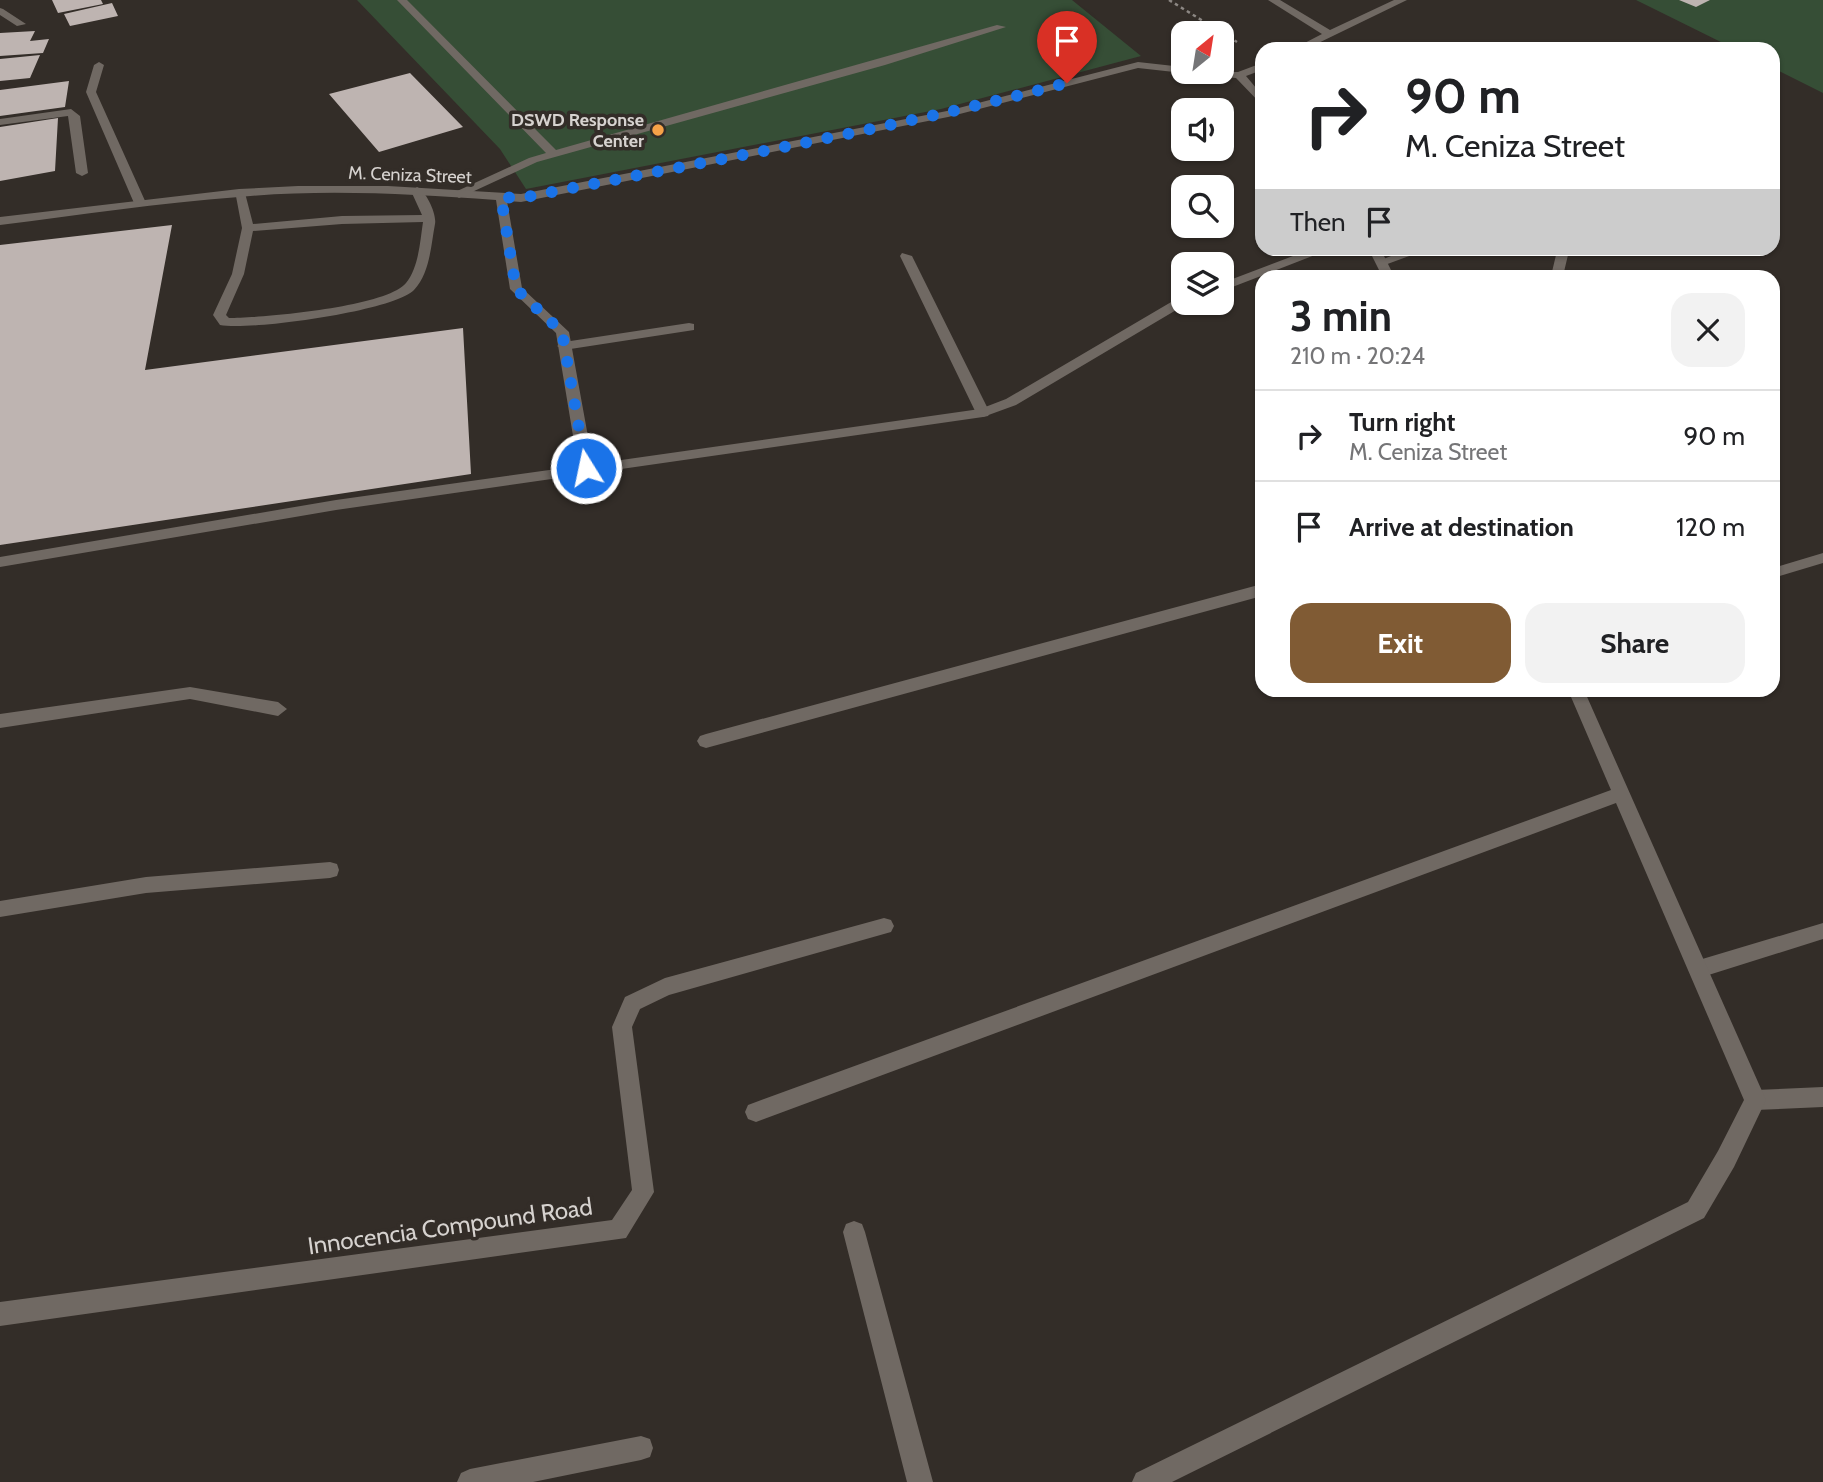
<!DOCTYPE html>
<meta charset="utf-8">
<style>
:root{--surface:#fff;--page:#f2f2f2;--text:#202124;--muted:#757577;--line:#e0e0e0;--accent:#805b34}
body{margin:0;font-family:Cabin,sans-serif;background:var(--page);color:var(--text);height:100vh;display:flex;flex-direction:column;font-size:26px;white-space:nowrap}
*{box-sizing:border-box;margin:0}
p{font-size:23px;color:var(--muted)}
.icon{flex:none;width:38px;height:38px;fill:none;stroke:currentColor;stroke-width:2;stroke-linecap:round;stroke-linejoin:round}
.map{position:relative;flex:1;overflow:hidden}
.sheet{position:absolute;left:1255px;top:270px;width:525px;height:427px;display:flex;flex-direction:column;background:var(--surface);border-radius:21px;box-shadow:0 2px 5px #0004}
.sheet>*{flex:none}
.guide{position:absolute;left:1255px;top:42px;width:525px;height:214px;border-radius:21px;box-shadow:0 2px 5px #0004;background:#fff;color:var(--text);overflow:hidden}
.needle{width:46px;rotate:30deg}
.fabs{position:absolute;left:1171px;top:21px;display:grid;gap:14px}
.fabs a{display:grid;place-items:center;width:63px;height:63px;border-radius:14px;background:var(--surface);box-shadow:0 2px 5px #0004;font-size:35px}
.pin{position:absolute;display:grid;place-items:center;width:60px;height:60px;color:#fff;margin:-72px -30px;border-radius:50% 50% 50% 0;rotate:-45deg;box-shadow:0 0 7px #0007}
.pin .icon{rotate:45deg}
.me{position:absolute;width:77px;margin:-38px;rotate:350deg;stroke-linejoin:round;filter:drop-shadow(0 0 5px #0008)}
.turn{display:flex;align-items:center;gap:24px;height:147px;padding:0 35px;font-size:32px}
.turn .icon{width:91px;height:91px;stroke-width:2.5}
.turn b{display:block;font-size:49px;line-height:60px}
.then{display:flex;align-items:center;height:66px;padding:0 35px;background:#0003;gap:14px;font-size:26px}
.round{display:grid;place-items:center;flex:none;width:74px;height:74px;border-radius:21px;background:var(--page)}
.headline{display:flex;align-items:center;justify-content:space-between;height:119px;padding:0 35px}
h1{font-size:42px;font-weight:700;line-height:52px}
.button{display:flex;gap:14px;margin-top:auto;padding:14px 35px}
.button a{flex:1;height:80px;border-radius:21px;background:var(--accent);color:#fff;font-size:28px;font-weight:700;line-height:80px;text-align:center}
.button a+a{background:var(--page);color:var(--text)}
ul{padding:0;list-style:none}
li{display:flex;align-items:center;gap:21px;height:91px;padding:0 35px;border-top:2px solid var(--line)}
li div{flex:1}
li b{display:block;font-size:26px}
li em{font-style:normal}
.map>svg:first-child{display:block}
.green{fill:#364e36}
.building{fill:#beb4b1}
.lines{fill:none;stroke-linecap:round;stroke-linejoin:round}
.path{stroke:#8c8783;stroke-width:2.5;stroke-dasharray:3.5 3.5;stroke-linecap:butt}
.lane{fill:#706963;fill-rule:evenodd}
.street{fill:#706963;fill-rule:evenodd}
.route{stroke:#1a73e8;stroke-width:12;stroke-dasharray:0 21.6}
.poi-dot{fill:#f6a248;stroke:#332d28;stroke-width:2.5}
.labels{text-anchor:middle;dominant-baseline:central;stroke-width:7;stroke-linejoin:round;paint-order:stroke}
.far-poi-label{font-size:18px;font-weight:bold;fill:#d6d2cf;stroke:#332d28;text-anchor:end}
.far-street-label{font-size:18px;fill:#d6d2cf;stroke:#332d28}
.near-street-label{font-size:24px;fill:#d6d2cf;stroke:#332d28}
</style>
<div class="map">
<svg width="1823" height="1482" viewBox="0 0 1823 1482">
<rect width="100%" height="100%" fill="#332d28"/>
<path class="green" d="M357,0H1072L1141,56L941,109L526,189L500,149Z
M1636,0H1823V93L1773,68V49H1735Z"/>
<path class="building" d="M52,0H101L103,4L58,13Z
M1679,0H1710L1696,7Z
M112,3L118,16L70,26L64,14Z
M35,31L30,41L49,39L43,53L0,56V33Z
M40,55L30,78L0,81V59Z
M410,73L463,127L379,152L329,94Z
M69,81L65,107L0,116V90Z
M58,118L55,171L0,181V127Z
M172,225L145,370L463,328L471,474L0,545V245Z"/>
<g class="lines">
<path class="path" d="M1169,0L1237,42"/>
<path class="lane" d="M397,0H407L556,150L997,25L1006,27L885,65L537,162L459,198L453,194L455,192L529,158L546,153Z
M0,8L3,9L26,24L17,26L0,15Z
M99,62L104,65L96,92L146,203L144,206L134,203L86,92L94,65Z
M71,109L80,116L88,173L82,176L76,173L68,116L0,125V119Z
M417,187C426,191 437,214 435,224C431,245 430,273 414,290C394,311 250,331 220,325L213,315L232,274L242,228L235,191L245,193L253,224L342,216L422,215L411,191ZM423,222C420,241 419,267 406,283C387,307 261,318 229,318L226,315L244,274L253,231L342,224Z
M1411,248H1431L1382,266L1376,262Z
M1562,251L1568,255L1563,276H1551L1556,255Z
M902,253L912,256L990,413L988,416L983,417L976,413L900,256Z
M689,323L694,324V330L564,350L557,346L564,342Z
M1823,553V563L1773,578V568Z
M190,687L278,702L287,709L278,716L190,699L0,728V714Z
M330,862L337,864L339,870L337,876L330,878L146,893L0,917V901L146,877Z
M1823,923V939L1699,978L1692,975L1689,969L1692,963L1699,960Z
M1823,1087V1107L1755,1110L1747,1107L1744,1100L1747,1093L1755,1090Z
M854,1221L862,1224L865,1232L933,1482H907L843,1232L846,1224Z
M641,1436L650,1439L653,1448L650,1457L641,1460L533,1482H457L461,1473L470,1469Z"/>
<path class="street" d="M1268,0H1280L1330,30L1394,0H1407L1306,49H1293L1322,34Z
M1138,62L1183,67V72H1187L1183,73L1138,68L948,117L521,202L507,201L522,288L569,332L593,464L980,409L1006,399L1178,298L1183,297V303H1188L1016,405L983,417L336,510L0,567V557L336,500L578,466L556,333L510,289L496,200C410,194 325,189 239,197C159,203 80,215 0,225V217L239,189L298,186H388L521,194L947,111Z
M1262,63V70L1246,76L1262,95V105L1236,78L1197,75L1192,72H1238Z
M1314,248H1333L1222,291V283Z
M1368,248H1380L1394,276H1382Z
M1262,584V596L706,748L700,746L697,741L700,736L706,734Z
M1568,690H1584L1766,1100L1734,1167L1704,1218L1172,1482H1132L1136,1473L1688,1202L1718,1151L1744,1100L1616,803L756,1122L748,1119L745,1112L748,1105L756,1102L1611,790Z
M884,918L891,920L894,926L891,932L669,995L640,1009L632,1027L654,1192L626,1238L0,1326V1302L612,1220L632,1190L612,1027L625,997L665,978Z"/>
</g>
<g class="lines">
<path class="route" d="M586,468L562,332L516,289L501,197L521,198C704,162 887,130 1067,83"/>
</g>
<circle class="poi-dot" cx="658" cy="130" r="7"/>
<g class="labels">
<g class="far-poi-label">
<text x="644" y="120">DSWD Response<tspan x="644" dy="21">Center</tspan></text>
</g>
<g class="far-street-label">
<text transform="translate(410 175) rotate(2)">M. Ceniza Street</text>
</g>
<g class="near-street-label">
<text transform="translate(450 1226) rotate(-8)">Innocencia Compound Road</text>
</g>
</g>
</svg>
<div class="fabs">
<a><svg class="needle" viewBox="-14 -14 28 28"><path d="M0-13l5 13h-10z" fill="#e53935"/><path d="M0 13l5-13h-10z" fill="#757577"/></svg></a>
<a><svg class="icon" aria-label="sound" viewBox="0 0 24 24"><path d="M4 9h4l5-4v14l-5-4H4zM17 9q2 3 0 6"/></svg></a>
<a><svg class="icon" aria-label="search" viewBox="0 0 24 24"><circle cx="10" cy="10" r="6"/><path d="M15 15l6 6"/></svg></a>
<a><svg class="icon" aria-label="layers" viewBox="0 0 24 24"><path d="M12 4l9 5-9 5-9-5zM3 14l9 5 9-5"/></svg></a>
</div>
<div class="pin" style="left:1067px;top:83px;background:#d93025"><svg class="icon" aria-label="arrive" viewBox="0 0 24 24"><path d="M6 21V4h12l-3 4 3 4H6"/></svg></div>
<svg class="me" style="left:586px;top:468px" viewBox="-20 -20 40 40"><circle r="17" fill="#1a73e8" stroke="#fff" stroke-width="3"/><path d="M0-11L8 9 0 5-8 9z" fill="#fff"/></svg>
<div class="guide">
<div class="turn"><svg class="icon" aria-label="right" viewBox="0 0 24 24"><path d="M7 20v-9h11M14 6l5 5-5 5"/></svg><div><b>90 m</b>M. Ceniza Street</div></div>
<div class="then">Then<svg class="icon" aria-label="arrive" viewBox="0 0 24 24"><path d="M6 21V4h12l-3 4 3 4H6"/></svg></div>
</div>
<section class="sheet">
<div class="headline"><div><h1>3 min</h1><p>210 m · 20:24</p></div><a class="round"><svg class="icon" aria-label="close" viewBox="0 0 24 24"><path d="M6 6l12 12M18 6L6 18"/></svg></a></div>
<ul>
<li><svg class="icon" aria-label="right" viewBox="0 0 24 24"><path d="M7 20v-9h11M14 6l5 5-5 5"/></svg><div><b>Turn right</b><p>M. Ceniza Street</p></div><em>90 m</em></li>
<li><svg class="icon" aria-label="arrive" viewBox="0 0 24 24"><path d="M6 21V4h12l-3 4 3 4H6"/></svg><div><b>Arrive at destination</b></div><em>120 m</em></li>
</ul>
<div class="button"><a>Exit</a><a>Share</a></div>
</section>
</div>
